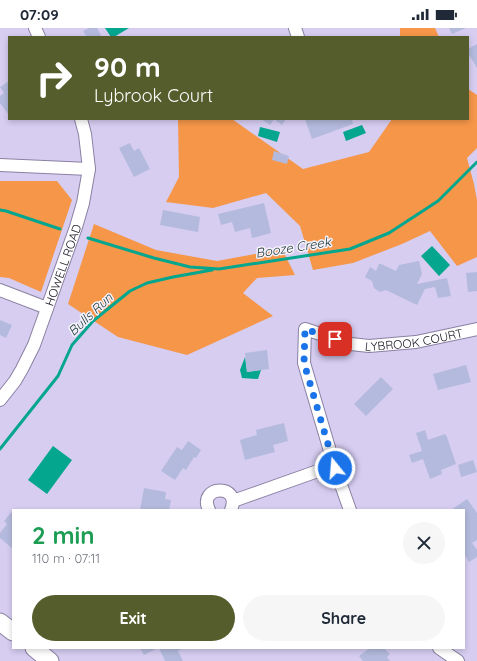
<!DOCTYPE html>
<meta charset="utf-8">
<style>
:root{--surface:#fff;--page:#f6f6f7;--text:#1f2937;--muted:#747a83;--accent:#555d2c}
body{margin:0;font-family:Quicksand,sans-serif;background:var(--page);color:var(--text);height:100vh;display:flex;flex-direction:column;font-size:15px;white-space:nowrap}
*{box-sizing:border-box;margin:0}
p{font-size:13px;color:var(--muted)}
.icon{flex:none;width:22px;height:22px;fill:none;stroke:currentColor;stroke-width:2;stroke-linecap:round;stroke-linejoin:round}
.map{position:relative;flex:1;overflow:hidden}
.side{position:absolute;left:12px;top:481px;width:453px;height:140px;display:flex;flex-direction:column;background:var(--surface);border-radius:0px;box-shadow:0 2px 6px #0003}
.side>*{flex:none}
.banner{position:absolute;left:8px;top:8px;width:461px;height:84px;border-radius:0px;box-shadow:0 2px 6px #0003;background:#555d2c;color:#fff;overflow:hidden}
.pin{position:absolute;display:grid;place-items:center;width:34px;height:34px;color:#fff;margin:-17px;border-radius:8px;box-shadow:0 2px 6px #0006}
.me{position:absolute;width:44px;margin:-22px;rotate:343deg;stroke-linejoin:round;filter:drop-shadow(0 0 3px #0008)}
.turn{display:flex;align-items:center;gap:14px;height:84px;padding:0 20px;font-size:18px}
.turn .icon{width:52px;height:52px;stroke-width:2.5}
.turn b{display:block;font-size:28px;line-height:34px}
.round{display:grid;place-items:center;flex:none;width:42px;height:42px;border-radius:21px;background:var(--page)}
.headline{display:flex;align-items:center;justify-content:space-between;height:68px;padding:0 20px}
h1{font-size:24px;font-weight:800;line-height:30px;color:#1e9e55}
.button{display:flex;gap:8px;margin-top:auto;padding:8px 20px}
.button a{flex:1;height:46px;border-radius:24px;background:var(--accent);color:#fff;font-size:16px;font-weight:800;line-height:46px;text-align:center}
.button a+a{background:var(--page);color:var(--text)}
.status{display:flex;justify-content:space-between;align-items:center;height:28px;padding:0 20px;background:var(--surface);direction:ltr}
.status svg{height:11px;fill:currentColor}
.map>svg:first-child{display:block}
.green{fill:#f59649}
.water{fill:#04a68e}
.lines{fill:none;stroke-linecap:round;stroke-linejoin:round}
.stream{stroke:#04a68e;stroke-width:3}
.building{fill:#b4badd}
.street-casing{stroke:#8a81a2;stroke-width:14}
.secondary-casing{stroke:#8a81a2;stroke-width:19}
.street{stroke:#fff;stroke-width:12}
.secondary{stroke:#fff;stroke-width:17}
.route{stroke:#1a73e8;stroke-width:7;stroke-dasharray:0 12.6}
.labels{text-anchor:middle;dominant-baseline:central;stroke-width:3;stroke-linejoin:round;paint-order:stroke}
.street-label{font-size:12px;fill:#171420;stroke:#f5f2fd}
.water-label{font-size:13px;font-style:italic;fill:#223e37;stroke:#f5f2fd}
</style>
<div class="status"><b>07:09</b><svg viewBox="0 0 49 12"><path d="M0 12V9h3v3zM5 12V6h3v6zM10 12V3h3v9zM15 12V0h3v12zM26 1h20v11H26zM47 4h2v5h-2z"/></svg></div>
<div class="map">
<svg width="477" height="633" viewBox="0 0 477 633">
<rect width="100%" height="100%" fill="#d6cdf1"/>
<path class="green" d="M400,0H435L439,9H400Z
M468,61L477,67V120L467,130L474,156L477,172V229L457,238L430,203L402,216L353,235L313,242L300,198L266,165L213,180L166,174L179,149L178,91H232L303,141L369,124L392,91H468Z
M0,153H57L72,172L41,264L9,250L0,249Z
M94,196L156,222L217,233L282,221L295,247L257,250L243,265L273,288L187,327L118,309L68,276Z"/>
<path class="water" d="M105,0H129L114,9H111Z
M362,97L366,105L346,113L343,104Z
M260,99L280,104L277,114L258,108Z
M432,218L450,237L439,248L421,228Z
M245,329L247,344L261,342L258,351L242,350L240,342Z
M53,418L72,432L47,466L28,452Z"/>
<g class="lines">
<path class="stream" d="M0,182L6,183L60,201
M88,210L154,230L190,239L219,241L350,221L389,205L438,173L477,134
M0,421L58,348L72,317L93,293L130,263L147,255L173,249L212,242"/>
</g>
<path class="building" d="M89,0H97L102,9H87L83,3Z
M449,0H466L452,6Z
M477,16V40L468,25V21Z
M9,53V87L0,75V68L4,65L0,59Z
M261,91H286L282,97L274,91L270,97Z
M305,91H352L353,96L312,111Z
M130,115L134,123L139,120L150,141L134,149L119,120Z
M274,123L289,128L287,136L272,132Z
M264,175L271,205L252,210L250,200L235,204L232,194L221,197L218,186Z
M163,182L200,189L198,204L160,197Z
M419,233L422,246L417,256L447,250L451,268L438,270L435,259L425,261L417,277L386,262L380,264L374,260L372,253L365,249L370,239L376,243L379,236H381L396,243L399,237Z
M477,244V263L468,264L466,245Z
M0,292L12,297L6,310L0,307Z
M267,322L269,341L247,344L245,325Z
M466,337L471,354L438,362L433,346Z
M381,349L393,361L366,388L354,376Z
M284,395L288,413L273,417L275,424L245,432L240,412L257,407L256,402Z
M425,402L428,412L445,406L447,409L456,436L441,442L442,446L430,451L423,431L412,435L409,427L422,423L416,405Z
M188,413L201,422L196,430L194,429L186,442L183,440L175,452L161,443L177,419L182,422Z
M473,432L477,444L461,449L458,437Z
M144,460L166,464L165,471L171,472L169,482H140Z
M467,471L477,485V512L472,515L477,522V529L469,534L464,526V482H451Z
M13,482V521L0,510V505L7,496L4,493Z
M140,620H158L144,627Z
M159,620H181L182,621L178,623L183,633H165Z
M370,620H384L390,626L387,629L390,633H363L359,628Z"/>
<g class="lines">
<defs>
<g id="street">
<path d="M35,0L39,9"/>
<path d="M295,0L298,9"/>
<path d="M0,137L89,141"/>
<path d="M0,262L47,280"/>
<path id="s1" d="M0,372L15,353L22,341L34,317L76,199L83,175L89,141L85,106L81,91"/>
<path d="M233,473L315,444L335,440"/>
<path d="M209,482C197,457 242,455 231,482"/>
<path id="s2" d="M350,482L335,440L304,335L305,301L351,316L369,318L416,314L477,301"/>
<path d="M439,620L458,633"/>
</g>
<path id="secondary" d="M0,594L13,604
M34,620L50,633"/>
</defs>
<use href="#street" class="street-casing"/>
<use href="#secondary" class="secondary-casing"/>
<use href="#street" class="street"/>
<use href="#secondary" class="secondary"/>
</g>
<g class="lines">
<path class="route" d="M335,440L304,335L305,301L335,311"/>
</g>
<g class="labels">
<g class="street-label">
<text stroke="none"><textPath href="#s1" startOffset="150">HOWELL ROAD</textPath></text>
<text stroke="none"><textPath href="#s2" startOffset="300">LYBROOK COURT</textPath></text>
</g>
<g class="water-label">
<text transform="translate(293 219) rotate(-9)">Booze Creek</text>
<text transform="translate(90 286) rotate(-43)">Bulls Run</text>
</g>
</g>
</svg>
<div class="pin" style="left:335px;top:311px;background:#d93025"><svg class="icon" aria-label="arrive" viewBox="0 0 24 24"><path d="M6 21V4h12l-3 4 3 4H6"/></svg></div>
<svg class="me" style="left:335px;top:440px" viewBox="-20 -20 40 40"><circle r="17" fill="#1a73e8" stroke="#fff" stroke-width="3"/><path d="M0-11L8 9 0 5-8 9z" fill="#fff"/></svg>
<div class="banner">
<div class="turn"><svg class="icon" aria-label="right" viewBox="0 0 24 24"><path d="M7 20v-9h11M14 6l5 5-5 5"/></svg><div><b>90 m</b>Lybrook Court</div></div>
</div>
<section class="side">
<div class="headline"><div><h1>2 min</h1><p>110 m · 07:11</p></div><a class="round"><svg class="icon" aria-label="close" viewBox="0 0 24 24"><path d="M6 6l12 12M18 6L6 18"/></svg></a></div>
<div class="button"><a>Exit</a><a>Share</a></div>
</section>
</div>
